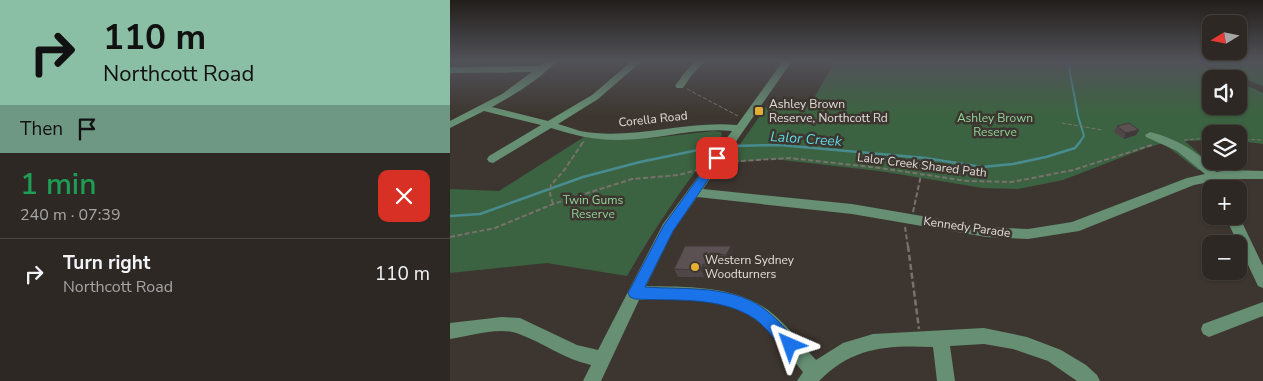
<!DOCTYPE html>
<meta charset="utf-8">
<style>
:root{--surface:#2e2824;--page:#3a3431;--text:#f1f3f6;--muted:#a7a6a6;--line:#494441}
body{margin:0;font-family:"Nunito Sans",sans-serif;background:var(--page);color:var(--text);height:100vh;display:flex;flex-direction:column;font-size:19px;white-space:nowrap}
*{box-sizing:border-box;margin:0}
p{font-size:16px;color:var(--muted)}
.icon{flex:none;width:28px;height:28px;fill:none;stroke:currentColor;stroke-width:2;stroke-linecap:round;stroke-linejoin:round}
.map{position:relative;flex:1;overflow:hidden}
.sheet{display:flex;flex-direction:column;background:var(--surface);width:450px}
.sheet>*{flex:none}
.banner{background:#8abfa5;color:#111;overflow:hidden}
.needle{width:32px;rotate:260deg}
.buttons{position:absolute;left:752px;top:15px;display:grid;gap:10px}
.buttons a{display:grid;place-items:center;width:45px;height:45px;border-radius:10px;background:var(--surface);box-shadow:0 1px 4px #0004,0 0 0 1px var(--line);font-size:25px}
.pin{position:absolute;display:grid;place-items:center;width:42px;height:42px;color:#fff;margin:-21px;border-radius:10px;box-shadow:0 2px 8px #0006}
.me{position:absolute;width:55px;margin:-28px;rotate:317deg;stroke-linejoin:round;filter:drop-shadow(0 0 4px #0008)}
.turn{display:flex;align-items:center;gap:18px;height:105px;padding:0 20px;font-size:22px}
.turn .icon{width:65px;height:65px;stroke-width:2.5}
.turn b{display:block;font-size:35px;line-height:42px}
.then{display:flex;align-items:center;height:48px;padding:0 20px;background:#0003;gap:10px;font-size:19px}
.round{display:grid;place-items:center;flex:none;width:52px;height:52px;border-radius:10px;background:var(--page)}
.overview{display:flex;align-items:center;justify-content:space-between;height:85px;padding:0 20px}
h1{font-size:30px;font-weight:600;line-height:38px;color:#1e9e55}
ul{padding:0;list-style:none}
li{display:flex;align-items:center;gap:15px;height:70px;padding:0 20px;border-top:1px solid var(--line)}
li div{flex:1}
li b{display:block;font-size:19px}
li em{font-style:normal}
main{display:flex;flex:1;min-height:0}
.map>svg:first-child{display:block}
.green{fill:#3c6341}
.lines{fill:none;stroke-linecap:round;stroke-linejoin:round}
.stream-far1{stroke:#498c90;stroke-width:2}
.stream{stroke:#498c90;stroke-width:2.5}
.path-far2{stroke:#78726d;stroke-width:1;stroke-dasharray:4 2;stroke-linecap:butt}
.path-far1{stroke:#78726d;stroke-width:2;stroke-dasharray:5 2.5;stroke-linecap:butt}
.path{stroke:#78726d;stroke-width:2.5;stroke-dasharray:6 3;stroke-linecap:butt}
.minor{fill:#668f73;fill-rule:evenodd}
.wall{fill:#4e4647}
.shaded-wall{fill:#40393a}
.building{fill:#5b5153;stroke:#40393a}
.route{fill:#1a73e8;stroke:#114b97}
.poi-dot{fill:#e3ae34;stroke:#3d3630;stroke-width:2}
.labels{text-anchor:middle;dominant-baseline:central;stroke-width:5;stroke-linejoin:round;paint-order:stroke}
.poi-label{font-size:12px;fill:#e1ddd9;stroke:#3d3630;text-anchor:start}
.park-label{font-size:12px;fill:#90d599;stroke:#3d3630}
.street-label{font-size:12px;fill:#e1ddd9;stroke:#3d3630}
.water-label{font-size:14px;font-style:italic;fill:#5dd8e1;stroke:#3d3630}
</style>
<main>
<section class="sheet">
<div class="banner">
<div class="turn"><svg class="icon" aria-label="right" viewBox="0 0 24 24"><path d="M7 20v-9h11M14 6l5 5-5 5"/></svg><div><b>110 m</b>Northcott Road</div></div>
<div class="then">Then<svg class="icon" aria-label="arrive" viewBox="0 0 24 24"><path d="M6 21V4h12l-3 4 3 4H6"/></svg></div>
</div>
<div class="overview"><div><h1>1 min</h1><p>240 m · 07:39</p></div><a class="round" style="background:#d93025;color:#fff"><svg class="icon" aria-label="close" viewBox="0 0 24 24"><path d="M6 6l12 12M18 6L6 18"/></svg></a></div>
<ul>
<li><svg class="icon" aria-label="right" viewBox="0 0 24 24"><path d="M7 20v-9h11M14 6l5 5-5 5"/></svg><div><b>Turn right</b><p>Northcott Road</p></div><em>110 m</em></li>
</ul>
</section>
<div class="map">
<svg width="813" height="381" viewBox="0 0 813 381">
<rect width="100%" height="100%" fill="#3d3630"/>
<path class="green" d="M385,61H742L782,79H761V106H789V82L813,93V144L789,141V134H761V140L735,141L765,168L748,170L713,143L696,148L613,180L568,189L533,188L429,171L323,159L277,163L321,100L360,105Z
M762,61H813V86L757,64Z
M264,131L271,132L272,135C237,182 206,225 177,276L97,263L0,273V189L49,191L134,137L166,140L203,138Z"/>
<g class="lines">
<path class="stream-far1" d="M620,61L619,67L628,116L634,136L629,143"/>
<path class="stream" d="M281,146L330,145L475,158L532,167L563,164L596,157L625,148L630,142
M0,216L30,214L133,177L190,162L253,149L273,147"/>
<path class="path-far2" d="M237,89L288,116
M612,123L652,130
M789,139L813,140
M734,140L761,138
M133,143L134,141"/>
<path class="path-far1" d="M276,162L339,158L430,168L517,181L562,182L623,170L702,145
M103,204L100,194L101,185L115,169L133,142
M463,212L471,175
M455,227L458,247
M0,237L45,228L103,204L182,179L229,175L247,170"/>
<path class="path" d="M458,246L469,329"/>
<path class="minor" d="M97,61H107C90,79 64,95 42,107L98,121L142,95L182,61H192L148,99L108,124C116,126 123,129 130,131C182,141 235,120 287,125L333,61H342L253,189L402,204L536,227L578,229L622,222L737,178L755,174L727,151L696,137L695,135L700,132C725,138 750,152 766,172L779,170L813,171V179H771L776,189H764L760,182L744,185L629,231L578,239L536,237L402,214L247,197L223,231L196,286C237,287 283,285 318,310C336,323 350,343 366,360L393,343L423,334L534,328L577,337L611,350L636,365L647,375L650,381H627L598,361L563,349L534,344L500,346L505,381H487L483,347C436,345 403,347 369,381H347L353,372C338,354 324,333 306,320C273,296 228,300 189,300L151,381H133L141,365C114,359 94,343 69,334C49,326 21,336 0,339V323L52,317L70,318L127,345L148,350L213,224L282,131C243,127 205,141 166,140C143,140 123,135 101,128L43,163L39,162L37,159L39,156L91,125L34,111L0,128V121L52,94L82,72L0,73V67L90,66Z
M246,61H255L241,76L233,88H227L225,86L235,72Z
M775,216H789L813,266V288L808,286Z
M813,302V316L759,337L753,334L751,329L753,324Z"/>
</g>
<path class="wall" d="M667,126L689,130L686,135L674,139L664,132Z
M235,246L283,253L279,263L266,261L262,271H256L254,277H228L224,269Z"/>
<path class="shaded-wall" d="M689,130L686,135L674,139L676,133Z
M281,246L283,253L279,263L276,255Z
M263,253L266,261L262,271L260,264Z
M253,264L256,271L254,277L251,270Z"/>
<path class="building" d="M679,123L689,130L676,133L667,126Z
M235,246H281L276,255L263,253L260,264H253L251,270L224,269Z"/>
<linearGradient id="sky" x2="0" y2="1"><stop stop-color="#221e1a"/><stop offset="0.53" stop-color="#515259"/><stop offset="1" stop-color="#515259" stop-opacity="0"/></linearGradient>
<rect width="813" height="115" fill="url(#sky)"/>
<path class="route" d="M267,155L273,158L223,231L195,287C234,290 286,284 318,312C328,320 336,330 345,339L347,345L345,350L340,352L334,350C325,340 316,327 305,319C271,296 224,301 185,299L180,297L178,293L214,225L264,156Z"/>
<g class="poi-dot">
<rect x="304" y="106" width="10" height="10" rx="2.5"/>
<circle cx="245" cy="267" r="5"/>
</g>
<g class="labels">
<g class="poi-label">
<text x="319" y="104">Ashley Brown<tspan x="319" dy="14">Reserve, Northcott Rd</tspan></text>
<text x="255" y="260">Western Sydney<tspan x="255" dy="14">Woodturners</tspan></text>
</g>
<g class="park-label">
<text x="545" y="118">Ashley Brown<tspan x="545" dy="14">Reserve</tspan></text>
<text x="143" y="200">Twin Gums<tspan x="143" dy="14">Reserve</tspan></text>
</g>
<g class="street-label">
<text transform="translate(203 119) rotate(-6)">Corella Road</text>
<text transform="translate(472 165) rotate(7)">Lalor Creek Shared Path</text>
<text transform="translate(517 227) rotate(8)">Kennedy Parade</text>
</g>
<g class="water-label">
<text transform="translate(356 139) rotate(4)">Lalor Creek</text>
</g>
</g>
</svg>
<div class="buttons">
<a><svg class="needle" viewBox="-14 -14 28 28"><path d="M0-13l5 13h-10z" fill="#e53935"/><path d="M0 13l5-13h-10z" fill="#a7a6a6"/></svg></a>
<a><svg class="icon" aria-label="sound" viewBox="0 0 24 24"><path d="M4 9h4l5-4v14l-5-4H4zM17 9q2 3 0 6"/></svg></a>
<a><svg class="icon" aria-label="layers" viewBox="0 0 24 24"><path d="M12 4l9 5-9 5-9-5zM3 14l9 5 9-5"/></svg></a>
<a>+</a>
<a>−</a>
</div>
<div class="pin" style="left:267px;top:158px;background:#d93025"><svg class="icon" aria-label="arrive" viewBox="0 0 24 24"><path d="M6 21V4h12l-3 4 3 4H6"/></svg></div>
<svg class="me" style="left:340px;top:345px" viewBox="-20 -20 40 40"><path d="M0-17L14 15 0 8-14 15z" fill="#1a73e8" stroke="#fff" stroke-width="4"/></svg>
</div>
</main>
